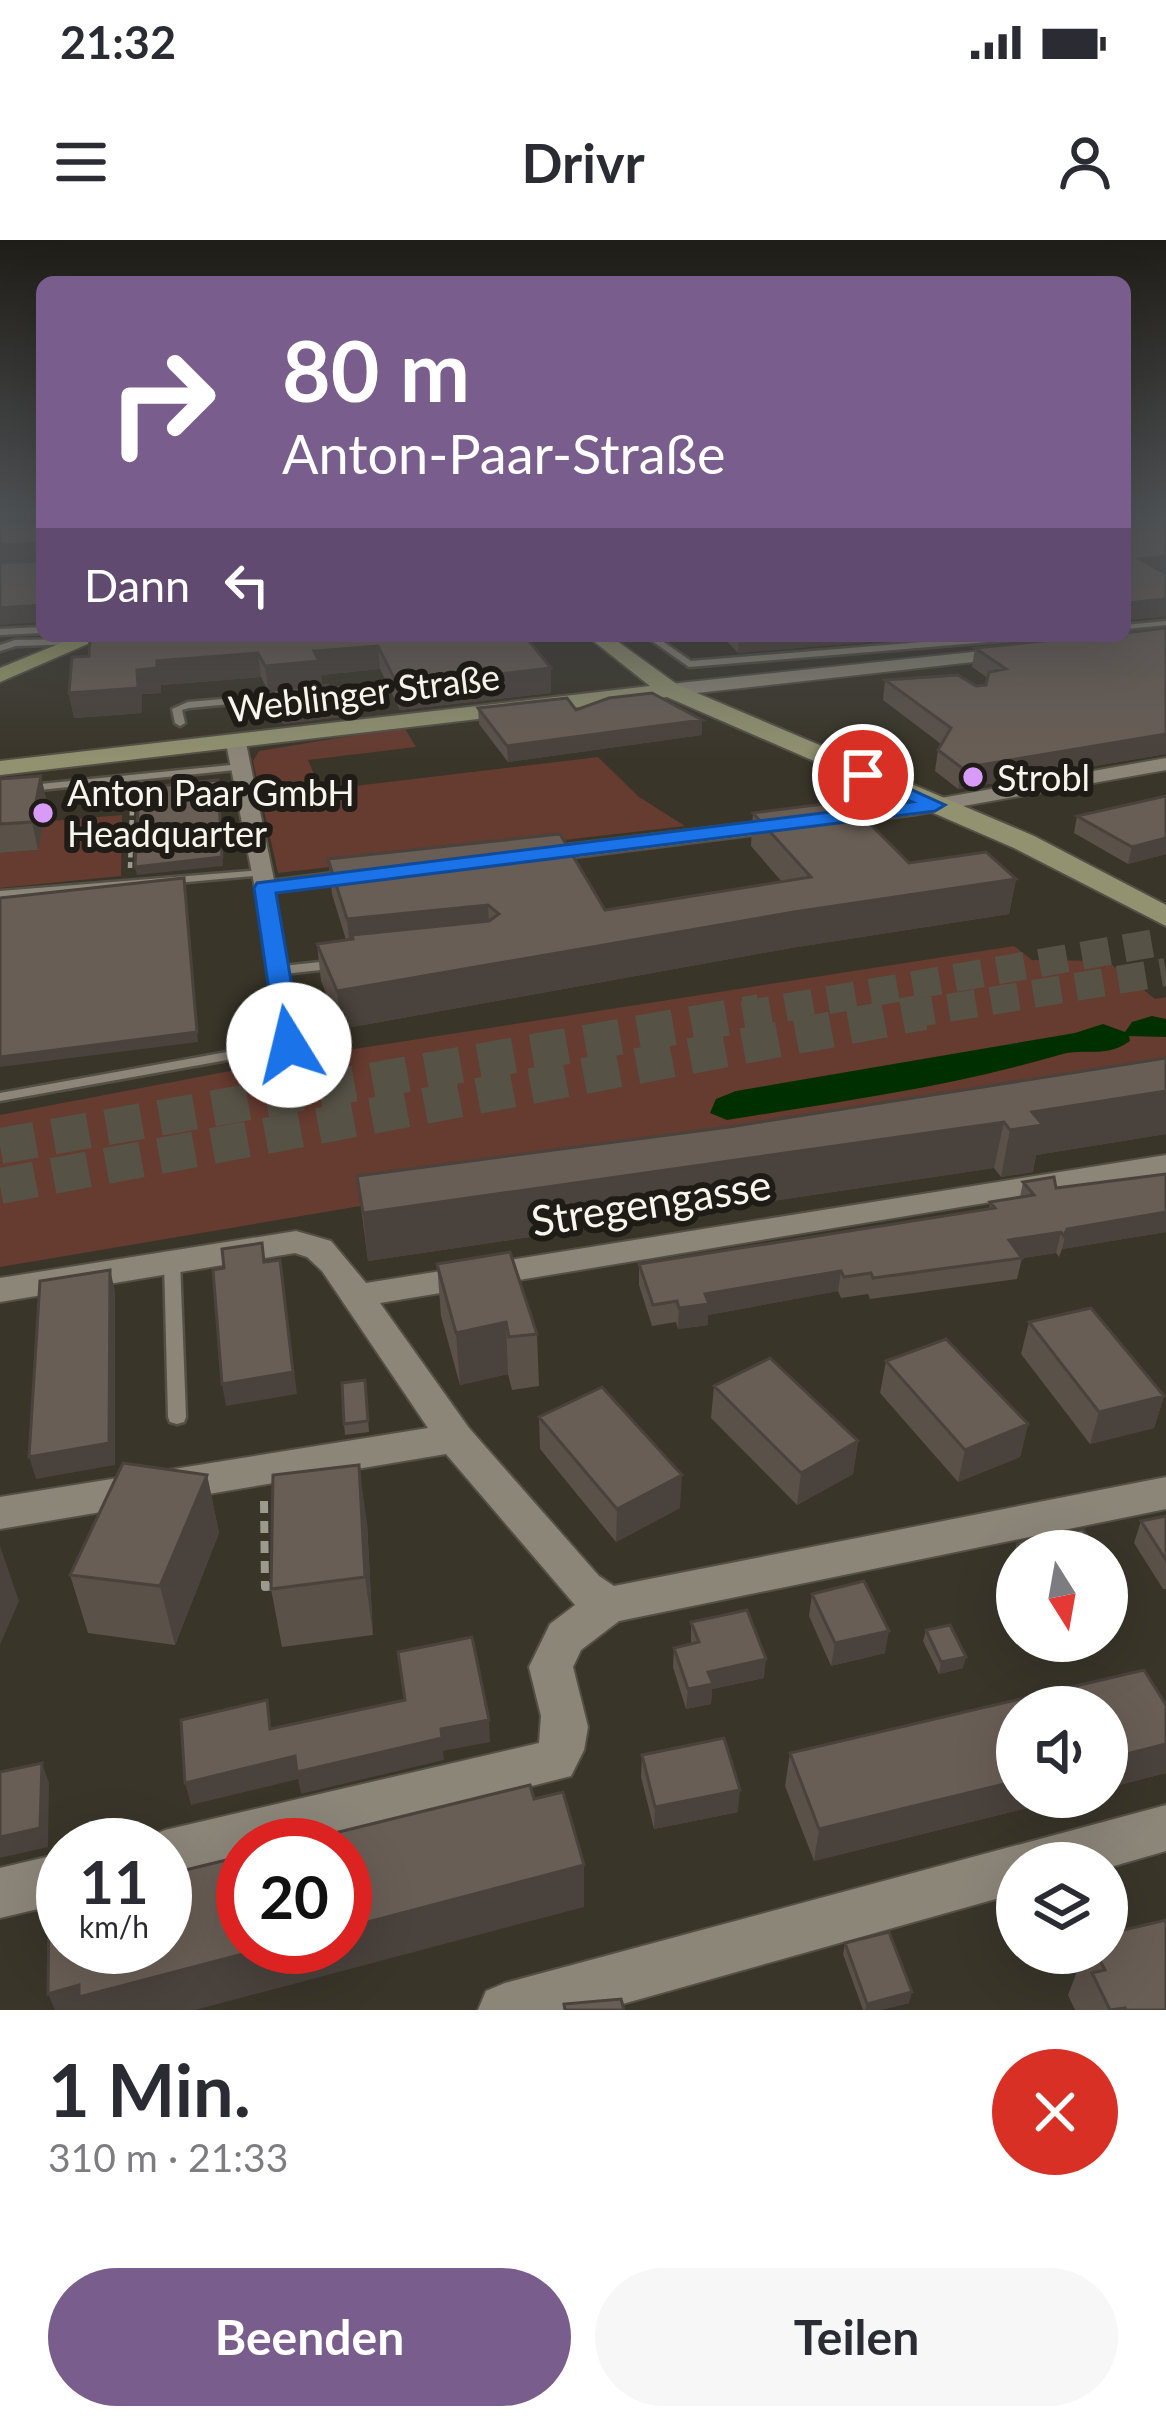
<!DOCTYPE html>
<html lang="de">
<meta charset="utf-8">
<style>
:root{--surface:#fff;--page:#f7f7f7;--text:#2b2b33;--muted:#7c7c81;--accent:#795d8c}
body{margin:0;font-family:Lato,sans-serif;background:var(--page);color:var(--text);height:100vh;display:flex;flex-direction:column;font-size:45px;white-space:nowrap}
*{box-sizing:border-box;margin:0}
p{font-size:39px;color:var(--muted)}
.icon{flex:none;width:66px;height:66px;fill:none;stroke:currentColor;stroke-width:2;stroke-linecap:round;stroke-linejoin:round}
.map{position:relative;height:1770px;overflow:hidden}
.side{display:flex;flex-direction:column;background:var(--surface);flex:1}
.side>*{flex:none}
.banner{position:absolute;left:36px;top:36px;width:1095px;height:366px;border-radius:18px;box-shadow:0 12px 48px #0002;background:#795d8c;color:#fff;overflow:hidden}
.needle{width:78px;rotate:169deg}
.tools{position:absolute;left:996px;top:1290px;display:grid;gap:24px}
.tools a{display:grid;place-items:center;width:132px;height:132px;border-radius:50%;background:var(--surface);box-shadow:0 12px 48px #0002;font-size:60px}
.speed{position:absolute;left:36px;top:1578px;display:flex;gap:24px;font-size:60px;font-weight:700;text-align:center}
.speed>*{display:grid;place-content:center;width:156px;height:156px;border-radius:50%;background:var(--surface);box-shadow:0 12px 48px #0002;line-height:1}
.speed small{font-size:30px;font-weight:400}
.speed .limit{border:18px solid #d22;background:#fff;color:#111}
.pin{position:absolute;display:grid;place-items:center;width:102px;height:102px;color:#fff;margin:-51px;border:6px solid #fff;border-radius:50%;box-shadow:0 3px 12px #0007}
.me{position:absolute;width:132px;margin:-66px;rotate:351deg;stroke-linejoin:round;filter:drop-shadow(0 0 9px #0008)}
.turn{display:flex;align-items:center;gap:42px;height:252px;padding:0 48px;font-size:54px}
.turn .icon{width:156px;height:156px;stroke-width:2.5}
.turn b{display:block;font-size:84px;line-height:102px}
.then{display:flex;align-items:center;height:114px;padding:0 48px;background:#0003;gap:24px;font-size:45px}
.round{display:grid;place-items:center;flex:none;width:126px;height:126px;border-radius:63px;background:var(--page)}
.summary{display:flex;align-items:center;justify-content:space-between;height:204px;padding:0 48px}
h1{font-size:72px;font-weight:700;line-height:90px}
.primary-button{display:flex;gap:24px;margin-top:auto;padding:24px 48px}
.primary-button a{flex:1;height:138px;border-radius:72px;background:var(--accent);color:#fff;font-size:48px;font-weight:700;line-height:138px;text-align:center}
.primary-button a+a{background:var(--page);color:var(--text)}
.status{display:flex;justify-content:space-between;align-items:center;height:84px;padding:0 60px;background:var(--surface);direction:ltr}
.status svg{height:33px;fill:currentColor}
header{display:flex;justify-content:space-between;align-items:center;height:156px;padding:0 48px;background:var(--surface);font-size:54px;font-weight:700}
.map>svg:first-child{display:block}
.green{fill:#663b30}
.water{fill:#003002}
.lines{fill:none;stroke-linecap:round;stroke-linejoin:round}
.highway-tunnel-far1{stroke:#565246;stroke-width:28;stroke-dasharray:28 15;stroke-linecap:butt}
.highway-tunnel{stroke:#565246;stroke-width:36;stroke-dasharray:36 18;stroke-linecap:butt}
.lane-casing{stroke:#545046;stroke-width:5}
.street-casing{stroke:#545046;stroke-width:4}
.secondary-casing{stroke:#545046;stroke-width:4}
.primary-casing{stroke:#545046;stroke-width:4}
.path-far1{stroke:#9c998f;stroke-width:4.5;stroke-dasharray:6 4.5;stroke-linecap:butt}
.path{stroke:#9c998f;stroke-width:8;stroke-dasharray:12 8;stroke-linecap:butt}
.lane{fill:#8b8678;fill-rule:evenodd}
.street{fill:#8b8678;fill-rule:evenodd}
.secondary{fill:#929271;fill-rule:evenodd}
.primary{fill:#999d6a;fill-rule:evenodd}
.wall{fill:#5a5149}
.shaded-wall{fill:#4a423c}
.building{fill:#695e55;stroke:#4a423c;stroke-width:3}
.route{fill:#1a73e8;stroke:#114b97;stroke-width:3}
.poi-dot{fill:#d89bf8;stroke:#1f1c17;stroke-width:4.5}
.labels{text-anchor:middle;dominant-baseline:central;stroke-width:12;stroke-linejoin:round;paint-order:stroke}
.far-street-label{font-size:36px;fill:#f7f5ed;stroke:#1f1c17}
.far-poi-label{font-size:36px;fill:#f7f5ed;stroke:#1f1c17;text-anchor:start}
.street-label{font-size:42px;fill:#f7f5ed;stroke:#1f1c17}
</style>
<div class="status"><b>21:32</b><svg viewBox="0 0 49 12"><path d="M0 12V9h3v3zM5 12V6h3v6zM10 12V3h3v9zM15 12V0h3v12zM26 1h20v11H26zM47 4h2v5h-2z"/></svg></div>
<header><svg class="icon" aria-label="menu" viewBox="0 0 24 24"><path d="M4 6h16M4 12h16M4 18h16"/></svg>Drivr<svg class="icon" aria-label="person" viewBox="0 0 24 24"><circle cx="12" cy="8" r="4"/><path d="M4 21q1-7 8-7t8 7"/></svg></header>
<div class="map">
<svg width="1166" height="1770" viewBox="0 0 1166 1770">
<rect width="100%" height="100%" fill="#393529"/>
<path class="green" d="M404,487L416,507L308,520L321,550L598,517L639,557L685,586L278,633L253,521L259,511Z
M122,575L121,636L0,648V613L38,610L5,585Z
M1014,706L1032,720L1107,721L1155,759L1166,757V830L0,1027V875L303,817Z"/>
<path class="water" d="M1152,776L1166,779V797L1129,796L1130,801C1105,819 1085,807 1059,815C951,847 838,862 727,880L710,873L716,859L736,851L1075,793L1103,784L1125,792L1132,782Z"/>
<g class="lines">
<path class="highway-tunnel-far1" d="M743,775L1166,701
M906,775L1166,732"/>
<path class="highway-tunnel" d="M0,906L760,772
M0,946L924,772"/>
<defs>
<path id="lane" d="M1166,381V385L1125,389V385Z
M42,387V393L0,395V389Z
M645,396H655L691,421L994,396H1028L1024,399L689,427Z
M81,399L85,402L84,404L16,406L0,411V405L15,400Z
M368,446L373,449L371,451L315,457L310,454L315,451Z
M291,453L296,456L294,458L189,468L182,470L185,483L180,486L175,483L172,469L188,462Z
M241,524L246,527L245,529L0,554V548Z
M261,630L267,633L265,635L0,659V651Z
M264,644L270,648L283,726L339,720L345,724L339,728L284,734L296,805L294,808L0,861V853L282,802L258,648Z
M172,1015L178,1017L180,1021L186,1177L184,1182L177,1184L170,1182L168,1177L164,1021L166,1017Z"/>
<path id="street" d="M1011,408L1020,413L1017,417L670,456L661,450L670,444Z
M236,497L246,503L274,640L369,628L377,630V640L256,653L226,503Z
M1166,518V530L913,575L530,623L519,616L530,609L913,563Z
M1166,915V933L380,1063L469,1188L599,1336L614,1346L1166,1237V1269L619,1381L581,1410L573,1427L588,1487L584,1510L571,1536L300,1605H243V1619L165,1638V1605H144L147,1597L165,1590L539,1503L541,1476L529,1427L550,1384L575,1365L446,1214L0,1289V1257L428,1188L322,1031L307,1017L295,1013L0,1062V1038L296,991L331,1001L366,1043Z
M1166,1565V1611L1107,1628V1623H1017V1653L601,1770H478L486,1751L505,1743Z
M63,1613V1663L0,1678V1628Z"/>
<path id="secondary" d="M587,396H610L678,445L1034,596L1166,665V686L1014,608L667,457L0,535V521L650,446Z"/>
<path id="primary" d="M78,396H106L0,442V428Z"/>
</defs>
<use href="#lane" class="lane-casing"/>
<use href="#street" class="street-casing"/>
<use href="#secondary" class="secondary-casing"/>
<use href="#primary" class="primary-casing"/>
<path class="path-far1" d="M130,628L132,570L145,569"/>
<path class="path" d="M264,1261L265,1347L279,1346"/>
<use href="#lane" class="lane"/>
<use href="#street" class="street"/>
<use href="#secondary" class="secondary"/>
<use href="#primary" class="primary"/>
</g>
<path class="wall" d="M1166,388V514L958,549L935,531L938,510L941,504L883,460L885,440L976,446L986,445L988,438L972,427L975,408Z
M525,396L551,428V453L400,470L380,429L321,435L322,445L340,477L283,484L274,465L273,450H268L261,437L161,445V453L142,454V473L74,478L69,453L72,417Z
M722,396H939L738,413Z
M478,468L576,470L702,495L508,522L479,484Z
M41,536L47,564L38,610L0,613V539Z
M1166,556V614L1128,624L1074,593L1077,576Z
M753,573L909,623L1016,639L1009,674L791,708L341,789L321,741L317,704L346,700L332,654L328,619L605,670L782,642L751,606Z
M1166,818V894L1036,915L1033,932L1001,937L994,928L368,1021L357,936L729,887Z
M1166,934V992L1062,1009L1059,1017L1056,1013L1022,1018L1017,1039L870,1059L868,1054L841,1058L838,1051L708,1075V1085L678,1089L676,1082L652,1086L639,1045V1024L989,969L990,962L1020,957L1023,942L1056,948Z
M437,1024L537,1094L539,1146L512,1150L508,1134L460,1145L441,1076Z
M1029,1082L1164,1156L1154,1188L1090,1204L1021,1114Z
M886,1121L1028,1184L1020,1217L958,1242L880,1153Z
M365,1140L369,1192L345,1195L344,1184Z
M714,1146L858,1201L853,1234L797,1265L711,1178Z
M539,1177L680,1268L616,1302L540,1209Z
M207,1235L219,1293L175,1405L88,1393L70,1335Z
M1166,1276V1349H1163L1134,1303L1141,1281Z
M367,1283L373,1395L282,1407L271,1349Z
M1017,1302L1096,1311H1017V1333L1012,1324Z
M812,1354L885,1413L831,1426L809,1376Z
M691,1382L764,1438L712,1449L711,1464L686,1469L673,1427L674,1408L691,1404Z
M926,1390L963,1428L939,1434L923,1401Z
M1144,1430L1166,1465V1533L1107,1548V1467H1017V1557H1071L814,1621L785,1546L790,1513Z
M642,1515L738,1572L654,1589L641,1537Z
M845,1703L909,1763L880,1770H863L843,1714Z
M1084,1713H1107L1166,1770H1075L1068,1755Z"/>
<path class="shaded-wall" d="M0,273H40L42,280L0,284Z
M38,303L42,319L0,321V305Z
M1166,316V332L1136,335L1140,319Z
M1166,359V377L1125,380L1128,363Z
M42,365V382L0,385V368Z
M739,396H939L738,413Z
M1029,396H1085L1028,402Z
M378,406L380,429L321,435L322,446L268,450L265,426L314,411Z
M258,413L261,437L161,445V453L142,454V473L74,478L69,453L137,430L157,421Z
M551,428V453L400,470L398,446Z
M338,462L340,477L283,484L282,469Z
M702,480V495L508,522L507,506Z
M1166,494V514L958,549L962,528Z
M41,536L47,564L38,610L32,582Z
M219,548L223,626L137,635L135,627Z
M1166,598V614L1128,624L1132,607Z
M1016,639L1009,674L791,708L341,789L337,751L794,672Z
M185,647L198,802L0,827V817Z
M488,665L490,701L351,715L347,679Z
M1166,851V894L1036,915L1033,932L1001,937L1010,890L1032,872Z
M1004,882L994,928L368,1021L363,973Z
M1166,972V992L1062,1009L1067,989Z
M1061,992L1056,1013L1004,1021L1009,1000Z
M280,1020L297,1154L226,1166L222,1144Z
M110,1030L115,1051V1225L36,1239L29,1217Z
M841,1031L838,1051L708,1075V1085L678,1089L679,1068L705,1054Z
M506,1082L508,1134L460,1145L456,1093Z
M1164,1156L1154,1188L1090,1204L1099,1172Z
M1028,1184L1020,1217L958,1242L965,1210Z
M858,1201L853,1234L797,1265L801,1233Z
M359,1225L367,1283L373,1395L365,1337Z
M207,1235L219,1293L175,1405L160,1346Z
M682,1235L680,1268L616,1302L617,1269Z
M0,1306L19,1361L0,1405Z
M1118,1346L1111,1368L1107,1369V1348Z
M889,1391L885,1413L831,1426L835,1403Z
M966,1417L963,1428L939,1434L941,1422Z
M766,1419L764,1438L712,1449L711,1464L686,1469L688,1449L708,1432Z
M489,1480L490,1502L443,1511L444,1520L301,1554L298,1539L191,1565L185,1543L295,1516Z
M1166,1504V1533L1107,1548V1519Z
M42,1523L49,1543L48,1607L0,1618V1597Z
M1017,1541V1557H1071L814,1621L819,1589Z
M740,1550L738,1572L654,1589L655,1567Z
M584,1625V1667L195,1770H55L48,1754L79,1745L270,1707H345V1688Z
M912,1752L909,1763L880,1770H865L867,1764Z"/>
<path class="building" d="M1125,273H1166V316L1140,319L1166,334V359L1128,363L1125,374Z
M42,279V306L38,303L0,305V284L39,282Z
M42,312V365L0,368V323L39,321Z
M1166,388V494L962,528L938,510L951,488L885,440L958,435L976,446L986,445L989,432L1006,429L975,408L1093,396H1125V393Z
M120,396H525L551,428L398,446L378,406L314,411L319,421L265,426L258,413L157,421V428L137,430L138,448L69,453L72,417L89,416L90,398Z
M328,445L338,462L282,469L272,450Z
M652,453L702,480L507,506L478,468L567,458L576,470L609,458Z
M41,536L32,582L0,584V539Z
M218,540L222,617L135,627L139,548Z
M1166,556V598L1132,607L1077,576Z
M847,561L909,623L986,612L1016,639L794,672L337,751L317,704L353,699L352,695L489,681L499,674L488,665L347,679L328,619L560,594L605,670L811,637L753,573Z
M184,638L197,792L0,817V658Z
M1166,818V851L1032,872L1043,885L1010,890L1004,882L363,973L357,936L729,887Z
M1166,934V972L1067,989L1064,996L1061,992L1009,1000L1022,1018L873,1038L871,1033L844,1037L841,1031L705,1054L709,1064L679,1068L677,1061L653,1065L639,1024L995,968L990,962L1034,955L1023,942L1054,937L1056,948Z
M262,1003L264,1022L280,1020L293,1132L222,1144L213,1030L224,1028L222,1009Z
M510,1012L537,1094L509,1097L506,1082L456,1093L437,1024Z
M110,1030L109,1203L29,1217L40,1041Z
M1091,1068L1164,1156L1099,1172L1029,1082Z
M946,1099L1028,1184L965,1210L886,1121Z
M770,1118L858,1201L801,1233L714,1146Z
M365,1140L368,1181L344,1184L342,1143Z
M602,1147L682,1235L617,1269L539,1177Z
M123,1223L207,1235L160,1346L70,1335Z
M359,1225L365,1337L271,1349L273,1235Z
M1166,1276V1320L1141,1281Z
M1083,1289L1096,1311H1023L1017,1302Z
M1107,1329L1118,1346L1107,1348Z
M864,1341L889,1391L835,1403L812,1354Z
M747,1370L766,1419L708,1432L713,1444L688,1449L674,1408L699,1402L691,1382Z
M950,1385L966,1417L941,1422L926,1390Z
M472,1397L489,1480L441,1489L442,1498L297,1532L295,1516L185,1543L181,1480L267,1460L270,1489L405,1460L398,1412Z
M1144,1430L1166,1465V1504L1107,1519V1467H1017V1541L819,1589L790,1513Z
M724,1498L740,1550L655,1567L642,1515Z
M42,1523L40,1588L0,1597V1532Z
M530,1545L534,1559L563,1552L584,1625L345,1688V1605H286Z
M243,1616V1707H270L79,1757V1745L48,1754L49,1664L63,1660V1707H165V1635Z
M1166,1680V1770H1126L1125,1768L1110,1770L1092,1733L1105,1730L1096,1713H1107V1694Z
M889,1692L912,1752L867,1764L845,1703Z
M621,1759L624,1770H565L564,1764Z"/>
<linearGradient id="sky" x2="0" y2="1"><stop stop-color="#1f1d17"/><stop offset="0.53" stop-color="#4e5154"/><stop offset="1" stop-color="#4e5154" stop-opacity="0"/></linearGradient>
<rect width="1166" height="520" fill="url(#sky)"/>
<path class="route" d="M856,531H870L945,565L935,571L276,653L302,805L289,813L277,805L254,648L257,643L912,562L856,539Z"/>
<g class="poi-dot">
<circle cx="973" cy="537" r="12"/>
<circle cx="43" cy="573" r="12"/>
</g>
<g class="labels">
<g class="far-street-label">
<text transform="translate(364 452) rotate(-7)">Weblinger Straße</text>
</g>
<g class="far-poi-label">
<text x="997" y="537">Strobl</text>
<text x="67" y="552">Anton Paar GmbH<tspan x="67" dy="41">Headquarter</tspan></text>
</g>
<g class="street-label">
<text transform="translate(651 962) rotate(-9)">Stregengasse</text>
</g>
</g>
</svg>
<div class="tools">
<a><svg class="needle" viewBox="-14 -14 28 28"><path d="M0-13l5 13h-10z" fill="#e53935"/><path d="M0 13l5-13h-10z" fill="#7c7c81"/></svg></a>
<a><svg class="icon" aria-label="sound" viewBox="0 0 24 24"><path d="M4 9h4l5-4v14l-5-4H4zM17 9q2 3 0 6"/></svg></a>
<a><svg class="icon" aria-label="layers" viewBox="0 0 24 24"><path d="M12 4l9 5-9 5-9-5zM3 14l9 5 9-5"/></svg></a>
</div>
<div class="speed"><div>11<small>km/h</small></div><div class="limit">20</div></div>
<div class="pin" style="left:863px;top:535px;background:#d93025"><svg class="icon" aria-label="arrive" viewBox="0 0 24 24"><path d="M6 21V4h12l-3 4 3 4H6"/></svg></div>
<svg class="me" style="left:289px;top:805px" viewBox="-20 -20 40 40"><circle r="19" fill="#fff"/><path d="M0-13L10 11 0 6-10 11z" fill="#1a73e8"/></svg>
<div class="banner">
<div class="turn"><svg class="icon" aria-label="right" viewBox="0 0 24 24"><path d="M7 20v-9h11M14 6l5 5-5 5"/></svg><div><b>80 m</b>Anton-Paar-Straße</div></div>
<div class="then">Dann<svg class="icon" aria-label="left" viewBox="0 0 24 24"><path d="M17 20v-9H6M10 6l-5 5 5 5"/></svg></div>
</div>
</div>
<section class="side">
<div class="summary"><div><h1>1 Min.</h1><p>310 m · 21:33</p></div><a class="round" style="background:#d93025;color:#fff"><svg class="icon" aria-label="close" viewBox="0 0 24 24"><path d="M6 6l12 12M18 6L6 18"/></svg></a></div>
<div class="primary-button"><a>Beenden</a><a>Teilen</a></div>
</section>
